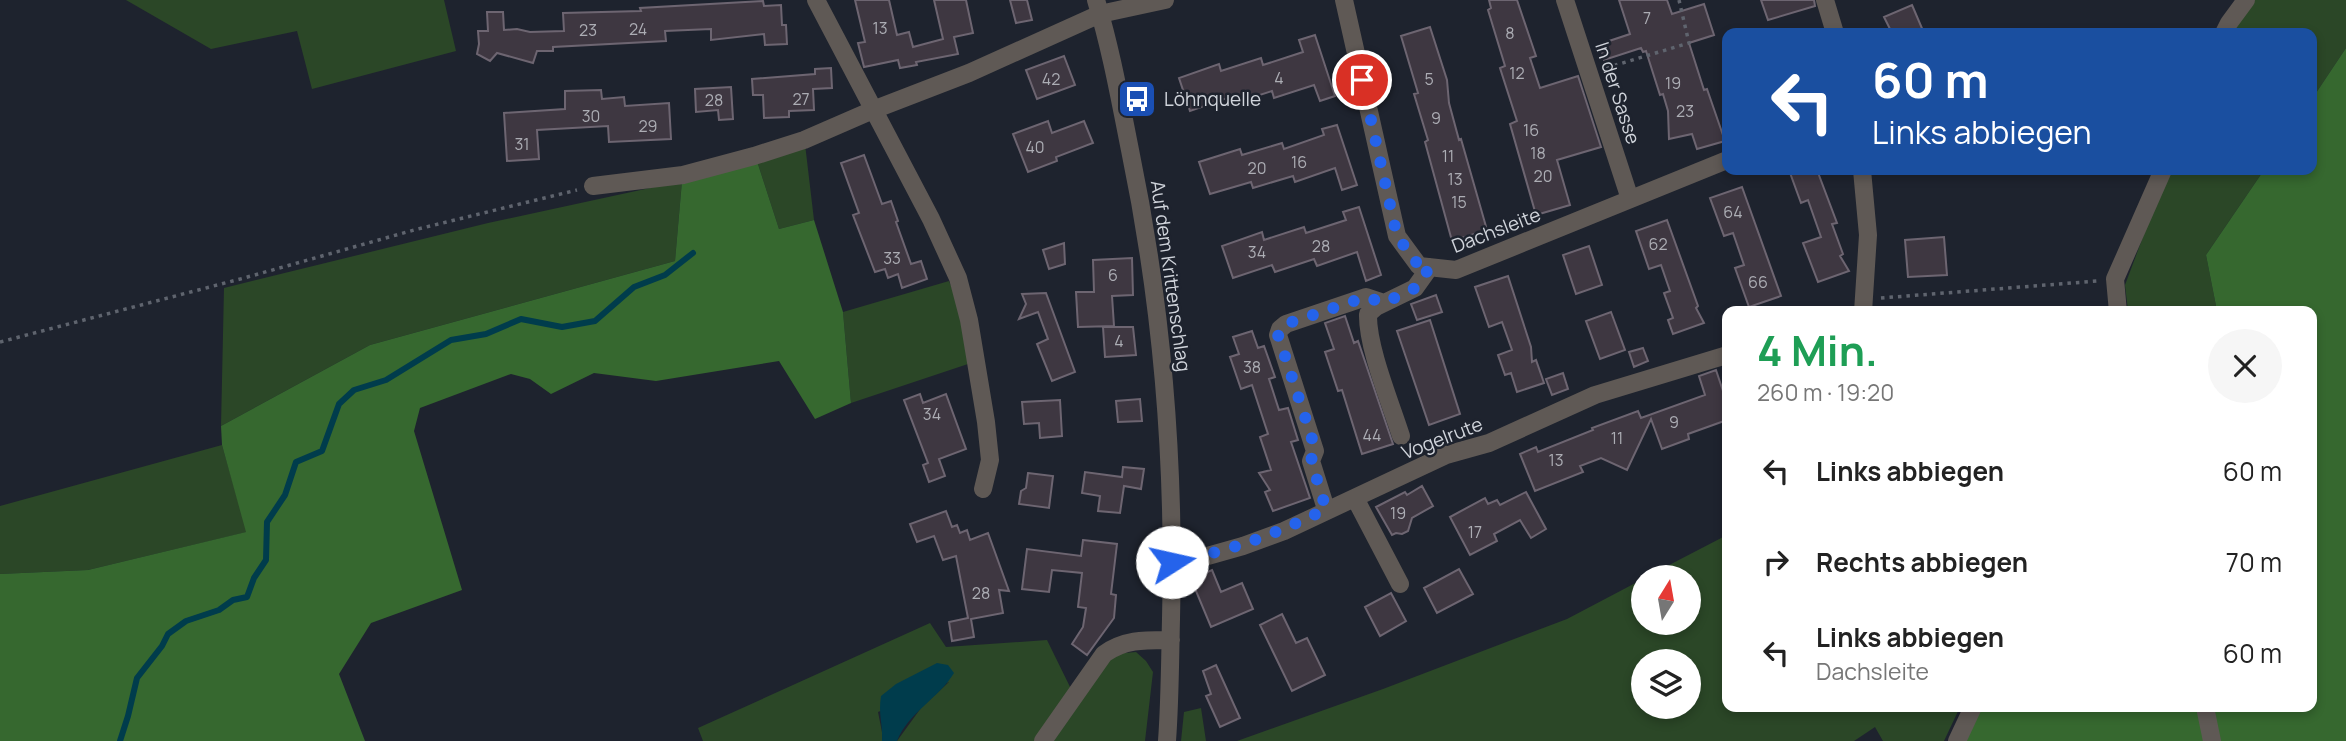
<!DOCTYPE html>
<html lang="de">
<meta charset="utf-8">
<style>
:root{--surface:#fff;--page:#f6f6f6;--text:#222;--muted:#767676}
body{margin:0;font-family:Manrope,sans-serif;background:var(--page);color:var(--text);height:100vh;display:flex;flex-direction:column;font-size:26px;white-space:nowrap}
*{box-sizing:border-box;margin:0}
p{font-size:23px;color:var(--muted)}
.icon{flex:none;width:38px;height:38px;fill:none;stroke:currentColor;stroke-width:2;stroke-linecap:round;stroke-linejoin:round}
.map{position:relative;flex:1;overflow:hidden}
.panel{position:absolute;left:1722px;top:306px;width:595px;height:406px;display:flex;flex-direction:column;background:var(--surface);border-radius:14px;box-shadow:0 4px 10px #0003}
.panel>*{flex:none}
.guide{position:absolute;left:1722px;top:28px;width:595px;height:147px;border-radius:14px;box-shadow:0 4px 10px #0003;background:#1a4fa0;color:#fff;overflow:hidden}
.needle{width:46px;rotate:11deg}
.controls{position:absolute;left:1631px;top:565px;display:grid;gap:14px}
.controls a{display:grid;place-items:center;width:70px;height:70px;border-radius:50%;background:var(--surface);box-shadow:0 4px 10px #0003;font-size:35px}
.pin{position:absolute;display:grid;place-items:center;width:60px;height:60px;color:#fff;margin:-30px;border:4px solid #fff;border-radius:50%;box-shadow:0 2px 7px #0007}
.me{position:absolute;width:77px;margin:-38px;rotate:80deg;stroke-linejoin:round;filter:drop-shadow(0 0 5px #0008)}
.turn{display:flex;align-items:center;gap:24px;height:147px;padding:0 35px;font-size:32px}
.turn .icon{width:91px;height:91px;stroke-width:2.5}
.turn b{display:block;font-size:49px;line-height:60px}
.round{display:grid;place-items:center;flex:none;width:74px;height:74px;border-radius:37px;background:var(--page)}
.headline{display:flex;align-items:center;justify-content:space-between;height:119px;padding:0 35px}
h1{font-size:42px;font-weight:700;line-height:52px;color:#1e9e55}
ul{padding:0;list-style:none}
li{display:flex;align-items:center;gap:21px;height:91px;padding:0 35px}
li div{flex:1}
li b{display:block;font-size:26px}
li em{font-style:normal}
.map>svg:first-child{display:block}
.green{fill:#2b4727;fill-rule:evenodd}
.forest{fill:#36682f}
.water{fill:#003c4c}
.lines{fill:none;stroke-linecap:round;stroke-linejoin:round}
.stream{stroke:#003c4c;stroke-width:6}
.building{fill:#3e3741;stroke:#6d6571;stroke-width:2}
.path{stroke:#5f646e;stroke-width:3.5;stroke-dasharray:3.5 5;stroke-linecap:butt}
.minor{stroke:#5f5955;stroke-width:18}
.route{stroke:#2563eb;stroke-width:12;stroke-dasharray:0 21.6}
.labels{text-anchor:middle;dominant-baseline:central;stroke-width:5;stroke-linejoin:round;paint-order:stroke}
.number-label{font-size:16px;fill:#acadb4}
.street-label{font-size:19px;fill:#d0d4db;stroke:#1e232e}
.poi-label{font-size:19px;fill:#d0d4db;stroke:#1e232e;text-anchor:start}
</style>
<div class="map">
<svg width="2346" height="741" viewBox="0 0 2346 741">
<rect width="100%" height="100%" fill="#1e232e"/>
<path class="green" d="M126,0H444L456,51L312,89L297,31L211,49Z
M2250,0H2346V48L2312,99V33H2228Z
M805,144L814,220L779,229L757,161Z
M2168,170H2264L2206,255L2217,311H2128L2125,285Z
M682,181L675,261L370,345L221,426L224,288L488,223Z
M949,281L957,300L971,363L851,403L843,312Z
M222,445L247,532L88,570L0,574V506Z
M1727,535V707H1960L1944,741H1883L1875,727L1854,741H1237L1383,689L1567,619L1643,579V623H1689V578L1646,577ZM1643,662H1689V707H1643Z
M930,623L946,647L1047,640L1073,693L1040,741H897L921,708L949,682L878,712L882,732V741H703L698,728Z
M1136,652L1146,661L1153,672L1145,741H1052L1114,654Z
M1201,708L1206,741H1181L1184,712Z"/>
<path class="forest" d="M2346,48V741H2215L2209,707H2312V312L2217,311L2206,255L2264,170H2312V99Z
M757,161L779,229L814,220L843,312L851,403L815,419L779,361L656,381L594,373L551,394L530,379L511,374L420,408L414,431L462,590L371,623L339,674L365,741H0V574L88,570L246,532L222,445L221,426L370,345L675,261L682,181Z
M1982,707H2202L2209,741H1966Z"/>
<path class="water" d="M937,663L948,665L954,673C939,698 908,713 897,741H882C883,724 878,714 881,696L896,684Z"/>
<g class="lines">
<path class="stream" d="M120,741L128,716L137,678L162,646L168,634L186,621L219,610L233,600L247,597L254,578L266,560L267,522L285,495L296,462L322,451L339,404L354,390L386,380L451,340L486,334L521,319L562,327L595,321L634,287L665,275L693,253"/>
</g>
<path class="building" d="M855,0H889L897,35L909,32L913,47L943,39L934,0H966L973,33L954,37L958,54L916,62L917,65L900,68L898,60L864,67L858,43L865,42Z
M1010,0H1027L1032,20L1016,23Z
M1489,0H1517L1536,56L1530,58L1540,88L1578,76L1601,147L1557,160L1570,205L1536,215L1510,124L1517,121L1500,68L1505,66L1488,10L1491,8Z
M1619,0H1667L1672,14L1704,4L1714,35L1689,43L1704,90L1707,89L1725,141L1697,149L1692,134L1669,139L1668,111L1663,94L1660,95L1646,51L1643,52L1641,48L1604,60L1600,44L1630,34Z
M1761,0H1814L1815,6L1768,20Z
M763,1L764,6L781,5L782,25H786L787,44L765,45L764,34L711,40V29L665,31L666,41L553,47V51H537L533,63L497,53L490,61L477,54L479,44L478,31H488L487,12H503L504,30L517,29L530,32L564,31L563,13L641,11L640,8Z
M1912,5L1924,33H1892L1884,17Z
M1430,27L1447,80L1449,103L1459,140L1461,139L1487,230L1452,241L1425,142L1428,140L1414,94L1418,93L1401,36Z
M1315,35L1335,96L1320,101L1314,85L1274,98L1272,91L1232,104L1230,97L1190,111L1179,78L1219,64L1221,71L1261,58L1263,65L1303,52L1299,40Z
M1064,56L1075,85L1037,99L1026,70Z
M831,68L832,88L813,89L814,110L789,111V117L764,118L763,95H753L752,79L815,74V69Z
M731,87L733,119L719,120L718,110L696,112L695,89Z
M601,90L602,99L624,97L625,106L669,103L671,139L609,142L608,126L537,130L539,159L507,161L504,113L565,109V91Z
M1048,121L1052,133L1084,121L1093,143L1056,157L1057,161L1028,172L1013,134Z
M1337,125L1357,185L1342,190L1335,168L1295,182L1293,176L1253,188L1251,182L1210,194L1199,162L1240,149L1242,155L1282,143L1284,149L1324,135L1322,129Z
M864,155L882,204L891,201L898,221L896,222L911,264L921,261L927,279L902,288L898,274L888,278L885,269L875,272L853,215L859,213L841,163Z
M1789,170H1817L1837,223L1832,224L1843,254L1840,256L1849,271L1818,282L1803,243L1821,237L1808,200L1801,203Z
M1742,187L1781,296L1749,307L1735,268L1744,265L1733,233L1724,236L1710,198Z
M1359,207L1381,275L1366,281L1357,252L1317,266L1314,259L1275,272L1272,265L1233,278L1222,246L1262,232L1264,240L1304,227L1306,233L1346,220L1343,212Z
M1667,220L1698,306L1696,308L1704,323L1673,334L1668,320L1673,318L1664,293L1670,291L1661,265L1649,269L1636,231Z
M1944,237L1947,275L1908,277L1905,240Z
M1064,243L1065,264L1049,269L1043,250Z
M1589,246L1602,285L1576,294L1563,255Z
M1132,258L1133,295L1112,296L1114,326L1078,327L1076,292H1094L1093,260Z
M1508,276L1531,347L1532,362L1536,360L1544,383L1517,392L1511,373L1505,375L1498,355L1512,350L1502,322L1489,327L1475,287Z
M1046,293L1075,372L1052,381L1037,344L1048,339L1038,312L1019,319L1026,304L1022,294Z
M1436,295L1442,312L1417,320L1411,304Z
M1611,312L1625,350L1600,359L1586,321Z
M1345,316L1354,343L1358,341L1393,444L1362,454L1342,390L1338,391L1325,352L1334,349L1325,323Z
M1430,320L1460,414L1429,425L1397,331Z
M1103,327H1133L1136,355L1105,357Z
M1252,331L1258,348L1264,346L1275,377L1269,379L1279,410L1288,408L1298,440L1291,442L1310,498L1273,511L1265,492L1270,490L1259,473L1271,470L1260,437L1268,434L1252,385L1241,389L1230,357L1239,354L1233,337Z
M1643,348L1648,361L1634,367L1629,352Z
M1716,370L1727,403V420L1688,434L1689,439L1662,449L1651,419L1627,470L1601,458L1580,466L1583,472L1535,491L1520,454L1536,447L1538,452L1593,430L1592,428L1638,411L1641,418L1705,395L1699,376Z
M1563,373L1568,389L1552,395L1546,379Z
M920,394L923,403L946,394L966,449L939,459L945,476L929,482L923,465L928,463L904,400Z
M1140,399L1142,421L1118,422L1116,401Z
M1060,400L1062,436L1040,438L1039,423L1024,424L1022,402Z
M1123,467L1144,469L1141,489L1124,486L1120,513L1098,511L1100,496L1082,493L1085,472L1122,477Z
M1028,473L1053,476L1049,508L1019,504L1021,491L1026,488Z
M1422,486L1433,506L1412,518L1408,531L1402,534L1396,533L1392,535L1376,507L1405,492L1407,495Z
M1526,492L1546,529L1531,538L1520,520L1494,534L1497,541L1470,555L1450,517L1485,498L1488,504L1497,500L1500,505Z
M946,511L952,527L957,525L960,533L967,530L970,540L988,533L1009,591L999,590L1003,613L971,619L974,637L952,641L949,622L968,618L956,556L943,560L934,536L917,542L910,524Z
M1083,540L1117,544L1111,594L1116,595L1114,618L1087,655L1072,644L1083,627L1086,608L1078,607L1082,573L1052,570L1049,592L1022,589L1027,549L1081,556Z
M1459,569L1473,594L1437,613L1424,588Z
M1212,570L1221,592L1242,583L1253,609L1211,627L1191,579Z
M1391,593L1406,621L1380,636L1365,607Z
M1282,614L1296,643L1307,638L1325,675L1292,691L1260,625Z
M1216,665L1240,718L1220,727L1206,696L1211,694L1203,671Z"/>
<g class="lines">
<path class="path" d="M1606,68L1689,43L1679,0
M1881,298L2097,281
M0,342L244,278L414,230L577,190"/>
<path class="minor" d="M816,0L931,219L958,278L969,320L986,422L990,460L983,489
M1096,0C1111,49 1120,100 1130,150C1162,304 1175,461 1171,619C1170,660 1170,700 1167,741
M1344,0L1397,236L1419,266L1456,270L1727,160
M1565,0L1630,199
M1825,0L1835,33
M2224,33L2229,23L2246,0
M1862,170L1868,235L1863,312
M593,186L683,175L754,156L804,140L873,110L969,73L1100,14L1165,0
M2118,312L2115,279L2163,170
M1401,436C1391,404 1367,347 1368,314L1376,307L1415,288L1430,267
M1355,498L1400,584
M1326,509L1311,461L1315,451L1278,335L1280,329L1286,324L1366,297L1384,303
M1172,562L1204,557L1243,546L1284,531L1446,455L1489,443L1595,395L1727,355
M2205,707L2212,741
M1043,741L1104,654C1125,639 1146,640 1171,640
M1957,741L1973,707"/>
</g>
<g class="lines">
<path class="route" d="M1172,562C1228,552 1276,534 1326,509L1311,460L1315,451L1311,435L1278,335L1280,329L1286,324L1366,297L1384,303L1415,288L1430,267L1419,266L1397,236L1362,80"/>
</g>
<defs>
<symbol id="bus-square" viewBox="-11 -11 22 22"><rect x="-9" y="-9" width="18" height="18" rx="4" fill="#1a4fb4" stroke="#1e232e"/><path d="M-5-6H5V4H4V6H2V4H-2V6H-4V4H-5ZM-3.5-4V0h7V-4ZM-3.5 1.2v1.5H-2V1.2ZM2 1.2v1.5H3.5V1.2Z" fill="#fff"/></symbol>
</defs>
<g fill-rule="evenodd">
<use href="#bus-square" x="1115" y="77" width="44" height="44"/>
</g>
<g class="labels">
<g class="number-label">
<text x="1647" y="18">7</text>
<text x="880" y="28">13</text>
<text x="638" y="29">24</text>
<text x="588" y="30">23</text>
<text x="1510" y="33">8</text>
<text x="1517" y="73">12</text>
<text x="1279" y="78">4</text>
<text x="1051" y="79">42</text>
<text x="1429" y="79">5</text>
<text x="1673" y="83">19</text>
<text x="801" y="99">27</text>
<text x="714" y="100">28</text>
<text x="1685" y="111">23</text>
<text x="591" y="116">30</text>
<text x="1436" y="118">9</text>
<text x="648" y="126">29</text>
<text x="1531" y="130">16</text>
<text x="522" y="144">31</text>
<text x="1035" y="147">40</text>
<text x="1538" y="153">18</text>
<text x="1448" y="156">11</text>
<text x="1299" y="162">16</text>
<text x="1257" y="168">20</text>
<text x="1543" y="176">20</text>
<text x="1455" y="179">13</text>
<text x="1459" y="202">15</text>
<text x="1733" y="212">64</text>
<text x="1658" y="244">62</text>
<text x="1321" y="246">28</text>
<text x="1257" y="252">34</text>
<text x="892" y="258">33</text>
<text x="1113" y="275">6</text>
<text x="1758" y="282">66</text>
<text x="1119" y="341">4</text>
<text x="1252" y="367">38</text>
<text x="932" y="414">34</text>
<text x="1674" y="422">9</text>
<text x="1372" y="435">44</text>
<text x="1617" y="438">11</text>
<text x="1556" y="460">13</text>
<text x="1398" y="513">19</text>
<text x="1475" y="532">17</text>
<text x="981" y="593">28</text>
</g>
<g class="street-label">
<text transform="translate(1618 93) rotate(72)">In der Sasse</text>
<text transform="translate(1496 230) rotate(-21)">Dachsleite</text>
<text transform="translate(1171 276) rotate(82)">Auf dem Krittenschlag</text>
<text transform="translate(1442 438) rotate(-21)">Vogelrute</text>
</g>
<g class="poi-label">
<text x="1164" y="99">Löhnquelle</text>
</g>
</g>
</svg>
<div class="controls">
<a><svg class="needle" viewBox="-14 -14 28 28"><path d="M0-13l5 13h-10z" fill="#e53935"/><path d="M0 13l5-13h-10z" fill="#767676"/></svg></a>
<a><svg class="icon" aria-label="layers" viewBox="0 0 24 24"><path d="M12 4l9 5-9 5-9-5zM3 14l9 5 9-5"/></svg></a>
</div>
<div class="pin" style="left:1362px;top:80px;background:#d93025"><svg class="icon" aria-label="arrive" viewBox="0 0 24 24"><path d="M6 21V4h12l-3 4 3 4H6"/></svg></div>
<svg class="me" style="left:1172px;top:562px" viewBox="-20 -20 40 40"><circle r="19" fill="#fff"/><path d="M0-13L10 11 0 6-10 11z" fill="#2563eb"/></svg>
<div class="guide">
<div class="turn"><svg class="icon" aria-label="left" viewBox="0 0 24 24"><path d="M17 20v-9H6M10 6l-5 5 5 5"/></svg><div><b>60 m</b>Links abbiegen</div></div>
</div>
<section class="panel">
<div class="headline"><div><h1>4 Min.</h1><p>260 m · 19:20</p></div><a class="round"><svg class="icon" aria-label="close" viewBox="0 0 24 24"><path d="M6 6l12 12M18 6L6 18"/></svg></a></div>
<ul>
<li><svg class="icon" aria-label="left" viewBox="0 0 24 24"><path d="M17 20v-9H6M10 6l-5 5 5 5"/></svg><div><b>Links abbiegen</b></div><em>60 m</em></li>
<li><svg class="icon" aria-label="right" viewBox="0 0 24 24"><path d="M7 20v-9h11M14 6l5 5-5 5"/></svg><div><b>Rechts abbiegen</b></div><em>70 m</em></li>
<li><svg class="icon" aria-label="left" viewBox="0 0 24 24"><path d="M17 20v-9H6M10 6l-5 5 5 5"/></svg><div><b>Links abbiegen</b><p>Dachsleite</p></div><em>60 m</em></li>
</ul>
</section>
</div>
